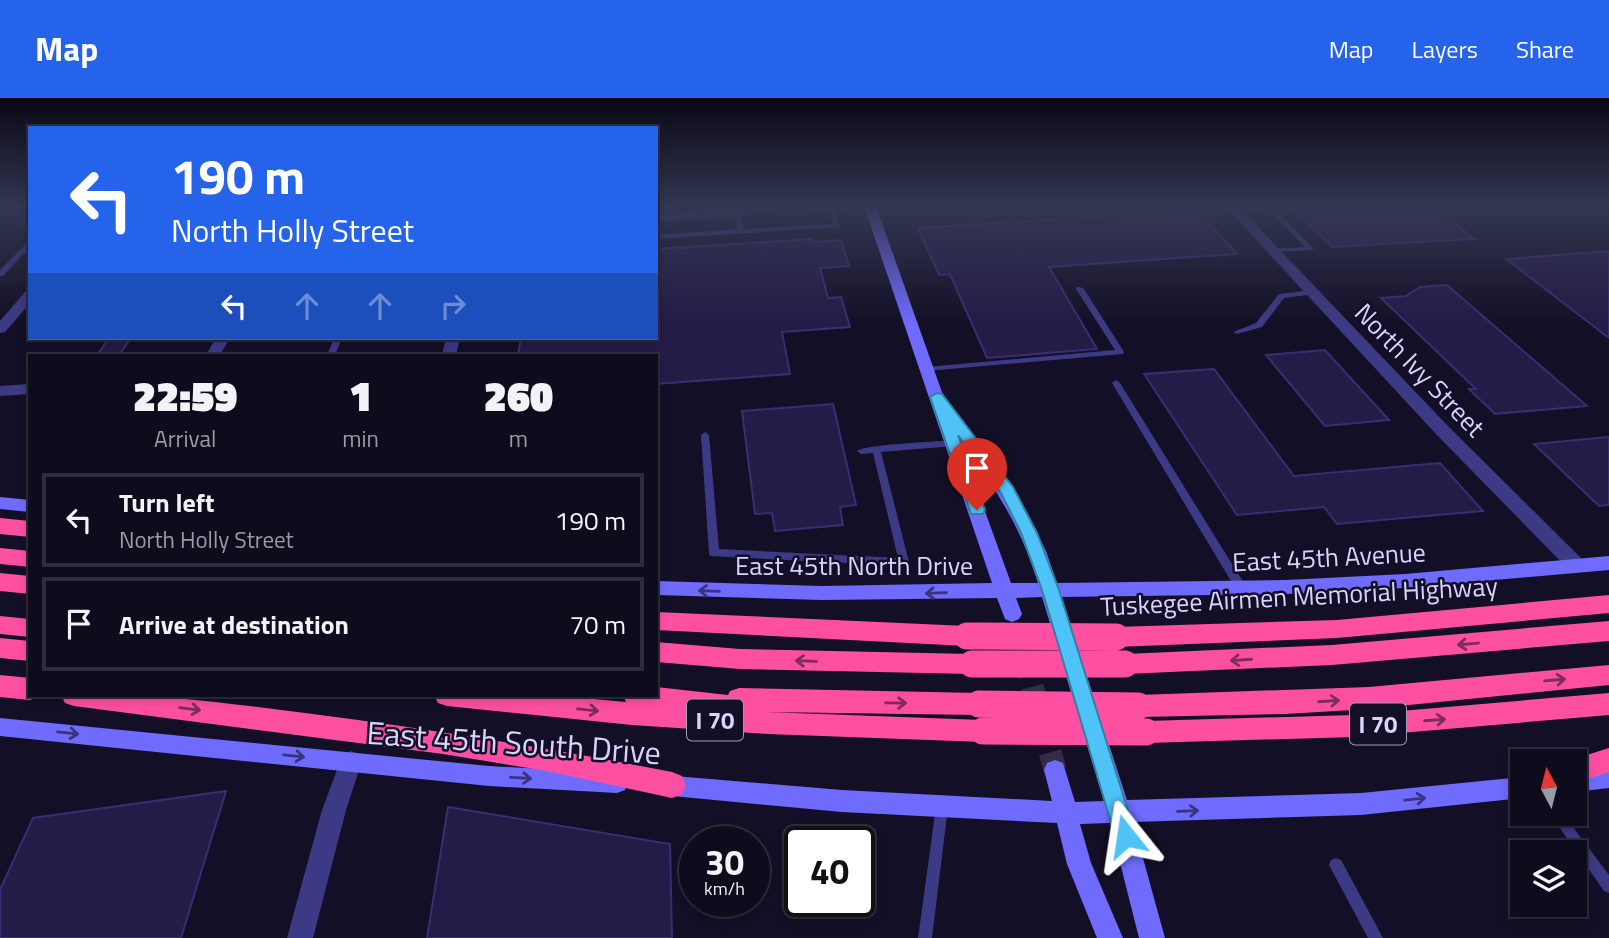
<!DOCTYPE html>
<style>
:root{--surface:#0e0b1c;--page:#1c1929;--text:#f1f3f6;--muted:#9b9ba3;--line:#2e2b3b;--accent:#2563eb}
body{margin:0;font-family:"Titillium Web",sans-serif;background:var(--page);color:var(--text);height:100vh;display:flex;flex-direction:column;font-size:26px;white-space:nowrap}
*{box-sizing:border-box;margin:0}
p{font-size:23px;color:var(--muted)}
.icon{flex:none;width:38px;height:38px;fill:none;stroke:currentColor;stroke-width:2;stroke-linecap:round;stroke-linejoin:round}
.map{position:relative;flex:1;overflow:hidden}
.drawer{position:absolute;left:28px;top:256px;width:630px;height:343px;display:flex;flex-direction:column;background:var(--surface);border-radius:0px;box-shadow:0 4px 10px #0003,0 0 0 2px var(--line)}
.drawer>*{flex:none}
.banner{position:absolute;left:28px;top:28px;width:630px;height:214px;border-radius:0px;box-shadow:0 4px 10px #0003,0 0 0 2px var(--line);background:#2563eb;color:#fff;overflow:hidden}
.needle{width:46px;rotate:353deg}
.tools{position:absolute;left:1510px;top:651px;display:grid;gap:14px}
.tools a{display:grid;place-items:center;width:77px;height:77px;border-radius:0px;background:var(--surface);box-shadow:0 4px 10px #0003,0 0 0 2px var(--line);font-size:35px}
.speed{position:absolute;left:679px;top:728px;display:flex;gap:14px;font-size:35px;font-weight:700;text-align:center}
.speed>*{display:grid;place-content:center;width:91px;height:91px;border-radius:50%;background:var(--surface);box-shadow:0 4px 10px #0003,0 0 0 2px var(--line);line-height:1}
.speed small{font-size:18px;font-weight:400}
.speed .limit{border:4px solid #111;border-radius:10px;background:#fff;color:#111}
.pin{position:absolute;display:grid;place-items:center;width:60px;height:60px;color:#fff;margin:-72px -30px;border-radius:50% 50% 50% 0;rotate:-45deg;box-shadow:0 0 7px #0007}
.pin .icon{rotate:45deg}
.me{position:absolute;width:77px;margin:-38px;rotate:345deg;stroke-linejoin:round;filter:drop-shadow(0 0 5px #0008)}
.turn{display:flex;align-items:center;gap:24px;height:147px;padding:0 28px;font-size:32px}
.turn .icon{width:91px;height:91px;stroke-width:2.5}
.turn b{display:block;font-size:49px;line-height:60px}
.lanes{display:flex;align-items:center;height:66px;padding:0 28px;background:#0003;justify-content:center;gap:35px;direction:ltr}
.lanes .off{opacity:.35}
.eta{display:flex;justify-content:space-evenly;align-items:center;height:119px;text-align:center}
.eta b{font-size:42px;font-weight:800;line-height:49px}
ul{padding:0;list-style:none}
li{display:flex;align-items:center;gap:21px;height:94px;margin:0 14px 10px;padding:0 14px;border:4px solid var(--line);border-radius:0px}
li div{flex:1}
li b{display:block;font-size:26px}
li em{font-style:normal}
header{display:flex;align-items:center;gap:42px;box-sizing:border-box;height:98px;padding:0 35px;background:var(--accent);color:#fff}
header strong{font-size:33px}
nav{display:flex;gap:38px;margin-inline-start:auto;font-size:24px}
.map>svg:first-child{display:block}
.building{fill:#241b47;stroke:#3b2d73;stroke-width:2}
.lines{fill:none;stroke-linecap:round;stroke-linejoin:round}
.secondary-tunnel{stroke:#312d47;stroke-width:23;stroke-dasharray:23 11;stroke-linecap:butt}
.lane{fill:#3d3a85;fill-rule:evenodd}
.street{fill:#3d3a85;fill-rule:evenodd}
.secondary{fill:#6f6bff;fill-rule:evenodd}
.highway{fill:#ff4fa3;fill-rule:evenodd}
.highway-bridge{stroke:#ff4fa3;stroke-width:27}
.oneway{stroke:#38347d}
.oneway2{stroke:#7d2c5e}
.route{fill:#4fc3f7;stroke:#337fa1;stroke-width:2}
.labels{text-anchor:middle;dominant-baseline:central;stroke-width:5;stroke-linejoin:round;paint-order:stroke}
.shield{fill:#130f26;stroke:#9e99be;stroke-width:2}
.shield-label{font-size:24px;font-weight:bold;fill:#d9d4ff}
.street-label{font-size:26px;fill:#d9d4ff;stroke:#130f26}
.near-street-label{font-size:32px;fill:#d9d4ff;stroke:#130f26}
</style>
<header>
<strong>Map</strong>
<nav><a>Map</a><a>Layers</a><a>Share</a></nav>
</header>
<div class="map">
<svg width="1609" height="840" viewBox="0 0 1609 840">
<rect width="100%" height="100%" fill="#130f26"/>
<path class="building" d="M1290,108H1433L1474,141L1332,149Z
M1197,112L1237,156L1049,169L1097,251L987,260L950,176L939,177L918,130Z
M812,141L813,144L841,142L849,168L820,170L828,200L841,199L850,229L782,234L790,276L656,286V257H518L521,240H656V151Z
M1609,153V240L1506,161Z
M1447,187L1587,308L1495,316L1469,291H1476L1381,200L1406,198L1420,189Z
M109,240H131L119,257H97Z
M1325,252L1389,322L1325,328L1266,257Z
M1214,271L1294,378L1440,365L1483,413L1337,426L1324,409L1237,417L1144,276Z
M833,306L856,407L840,409L843,427L775,433L772,415L755,416L742,313Z
M1609,339V407L1599,408L1534,346Z
M226,693L181,840H0V792L33,720Z
M448,709L670,746L672,840H427Z"/>
<g class="lines">
<path class="secondary-tunnel" d="M1023,556L1055,672"/>
<path class="lane" d="M828,108H834L840,128L839,129L656,141V137L737,131L734,115L737,113L740,115L744,131L833,126Z
M1272,108L1313,150V152L1271,154L1270,153L1273,151L1305,149L1269,113L1234,114L1231,112L1234,110Z
M30,142V148L27,151H30V155L23,156L3,178H0V172Z
M1077,189H1080L1084,191L1124,254L1123,256L927,273L923,271L927,269L1115,252L1076,191Z
M1312,192L1316,194L1315,196L1284,200L1262,229L1237,236L1233,234L1256,225L1279,196Z
M334,240H342L335,257H327Z
M1116,282L1120,285L1245,487L1246,490L1245,493H1237L1112,285Z
M705,334L709,337L719,451L898,460L873,355L861,356L857,353C867,346 936,344 954,342L958,345L954,348L881,354L909,464L908,467L904,468L710,458L709,455L701,337Z
M942,703L946,705L948,709L932,840H918L936,709L938,705Z
M1550,716H1563L1609,777V795L1604,793Z
M1336,760L1341,762L1383,840H1368L1329,767L1331,762Z"/>
<path class="street" d="M782,108H847L841,111L656,124V116Z
M1225,108H1238L1447,327L1584,463L1586,468L1584,473H1570L1435,335Z
M30,193V205L5,234L0,235V223L25,194Z
M216,240H230L220,257H206Z
M446,240H460L456,257H442Z
M30,286V296L0,298V288Z
M351,653L359,656L362,663L346,712L313,840H287L322,712L343,656Z"/>
<path class="secondary" d="M864,108H876L943,297L1013,389L1046,453L1057,485L1286,482L1405,476L1609,458V472L1405,490L1286,496L1061,499L1127,702L1361,695L1522,679V700L1361,717L1133,724L1165,840H1139L1110,725L1080,726L1091,765L1123,840H1097L1067,766L1057,725L842,714L662,697L654,694L651,687L654,680L662,677L842,692L1052,703L1044,672L1047,665L1055,662L1063,665L1075,704L1104,703L1042,499L1016,500L1022,516L1019,521L1012,524L1005,521L997,500L822,502L656,497V483L822,488L992,485ZM958,339C994,388 1020,426 1038,485H1011Z
M0,399L30,402V414L0,411Z
M0,620L489,668L617,675L625,678L628,685L625,692L617,695L489,688L0,638Z
M1609,670V690L1575,694V674Z"/>
<path class="highway" d="M0,420L30,423V439L0,436Z
M0,450L30,453V469L0,466Z
M0,475L30,478V496L0,493Z
M1609,497V515L1337,540L1116,549L1108,546L1104,539L1108,532L1116,529L1337,522Z
M656,514L967,528L975,531L979,538L975,545L967,548L656,532Z
M0,518L30,521V539L0,536Z
M1609,523V543L1332,567L1125,576L1116,573L1113,566L1116,559L1125,556L1332,547Z
M0,540L30,543V563L0,560Z
M656,544L740,551L972,556L981,559L984,566L981,573L972,576L740,571L656,564Z
M1609,567V587L1369,611L1285,616L1138,619L1129,616L1125,608L1129,600L1138,597L1369,589Z
M0,577L30,580V597L39,599L30,602L0,599Z
M656,589L728,597L730,593L739,590L979,595L988,598L992,606L988,614L979,617L766,614L983,622L992,625L996,633L992,641L983,644L768,636L632,627L447,608L438,605L434,597H551L626,604L623,597H656Z
M1609,595V617L1354,639L1146,645L1137,642L1133,634L1137,626L1146,623L1354,617Z
M61,597C143,593 224,605 305,615C428,631 550,650 672,674L682,678L686,687L682,696L672,700L547,673L443,656L74,608L65,605Z
M1609,650V674L1575,685V663H1568Z"/>
<path class="highway-bridge" d="M967,538L1116,539
M972,566H1125
M979,606L1138,608
M983,633L1146,634"/>
</g>
<defs><path id="oneway-shaft" d="M-6 0H5M1.5-3L5.5 0L1.5 3" fill="none" stroke-width="1.6" stroke-linecap="round" stroke-linejoin="round" transform="scale(1.75)"/></defs>
<g class="oneway">
<use href="#oneway-shaft" transform="translate(709 493) rotate(-178)"/>
<use href="#oneway-shaft" transform="translate(936 495) rotate(178)"/>
<use href="#oneway-shaft" transform="translate(68 635) rotate(6)"/>
<use href="#oneway-shaft" transform="translate(294 658) rotate(6)"/>
<use href="#oneway-shaft" transform="translate(521 680) rotate(3)"/>
<use href="#oneway-shaft" transform="translate(1415 701) rotate(-6)"/>
<use href="#oneway-shaft" transform="translate(1188 713) rotate(-2)"/>
</g>
<g class="oneway2">
<use href="#oneway-shaft" transform="translate(1468 546) rotate(175)"/>
<use href="#oneway-shaft" transform="translate(1241 562) rotate(176)"/>
<use href="#oneway-shaft" transform="translate(806 563) rotate(-178)"/>
<use href="#oneway-shaft" transform="translate(1555 582) rotate(-5)"/>
<use href="#oneway-shaft" transform="translate(1329 603) rotate(-4)"/>
<use href="#oneway-shaft" transform="translate(896 605) rotate(1)"/>
<use href="#oneway-shaft" transform="translate(190 611) rotate(7)"/>
<use href="#oneway-shaft" transform="translate(588 612) rotate(6)"/>
<use href="#oneway-shaft" transform="translate(1435 622) rotate(-4)"/>
</g>
<linearGradient id="sky" x2="0" y2="1"><stop stop-color="#0a0815"/><stop offset="0.48" stop-color="#333752"/><stop offset="1" stop-color="#333752" stop-opacity="0"/></linearGradient>
<rect width="1609" height="226" fill="url(#sky)"/>
<path class="route" d="M937,295L942,296L1013,389L1037,435L1059,492L1136,738L1133,745L1126,748L1118,745L1115,738L1042,492L1021,435L1001,395L958,337L985,412L983,416H971L930,299Z"/>
<g class="labels">
<g class="shield">
<rect x="687" y="601.5" width="56" height="41" rx="5"/>
<rect x="1350" y="605.5" width="56" height="41" rx="5"/>
</g>
<g class="shield-label">
<text x="715" y="622">I 70</text>
<text x="1378" y="626">I 70</text>
</g>
<g class="street-label">
<text transform="translate(1420 272) rotate(46)">North Ivy Street</text>
<text transform="translate(1329 459) rotate(-3)">East 45th Avenue</text>
<text x="854" y="467">East 45th North Drive</text>
<text transform="translate(1299 498) rotate(-3)">Tuskegee Airmen Memorial Highway</text>
</g>
<g class="near-street-label">
<text transform="translate(514 644) rotate(4)">East 45th South Drive</text>
</g>
</g>
</svg>
<div class="tools">
<a><svg class="needle" viewBox="-14 -14 28 28"><path d="M0-13l5 13h-10z" fill="#e53935"/><path d="M0 13l5-13h-10z" fill="#9b9ba3"/></svg></a>
<a><svg class="icon" aria-label="layers" viewBox="0 0 24 24"><path d="M12 4l9 5-9 5-9-5zM3 14l9 5 9-5"/></svg></a>
</div>
<div class="speed"><div>30<small>km/h</small></div><div class="limit">40</div></div>
<div class="pin" style="left:977px;top:412px;background:#d93025"><svg class="icon" aria-label="arrive" viewBox="0 0 24 24"><path d="M6 21V4h12l-3 4 3 4H6"/></svg></div>
<svg class="me" style="left:1126px;top:738px" viewBox="-20 -20 40 40"><path d="M0-17L14 15 0 8-14 15z" fill="#4fc3f7" stroke="#fff" stroke-width="4"/></svg>
<div class="banner">
<div class="turn"><svg class="icon" aria-label="left" viewBox="0 0 24 24"><path d="M17 20v-9H6M10 6l-5 5 5 5"/></svg><div><b>190 m</b>North Holly Street</div></div>
<div class="lanes"><svg class="icon" aria-label="left" viewBox="0 0 24 24"><path d="M17 20v-9H6M10 6l-5 5 5 5"/></svg><svg class="icon off" aria-label="ahead" viewBox="0 0 24 24"><path d="M12 20V5M6 11l6-6 6 6"/></svg><svg class="icon off" aria-label="ahead" viewBox="0 0 24 24"><path d="M12 20V5M6 11l6-6 6 6"/></svg><svg class="icon off" aria-label="right" viewBox="0 0 24 24"><path d="M7 20v-9h11M14 6l5 5-5 5"/></svg></div>
</div>
<section class="drawer">
<div class="eta">
<div><b>22:59</b><p>Arrival</p></div>
<div><b>1</b><p>min</p></div>
<div><b>260</b><p>m</p></div>
</div>
<ul>
<li><svg class="icon" aria-label="left" viewBox="0 0 24 24"><path d="M17 20v-9H6M10 6l-5 5 5 5"/></svg><div><b>Turn left</b><p>North Holly Street</p></div><em>190 m</em></li>
<li><svg class="icon" aria-label="arrive" viewBox="0 0 24 24"><path d="M6 21V4h12l-3 4 3 4H6"/></svg><div><b>Arrive at destination</b></div><em>70 m</em></li>
</ul>
</section>
</div>
